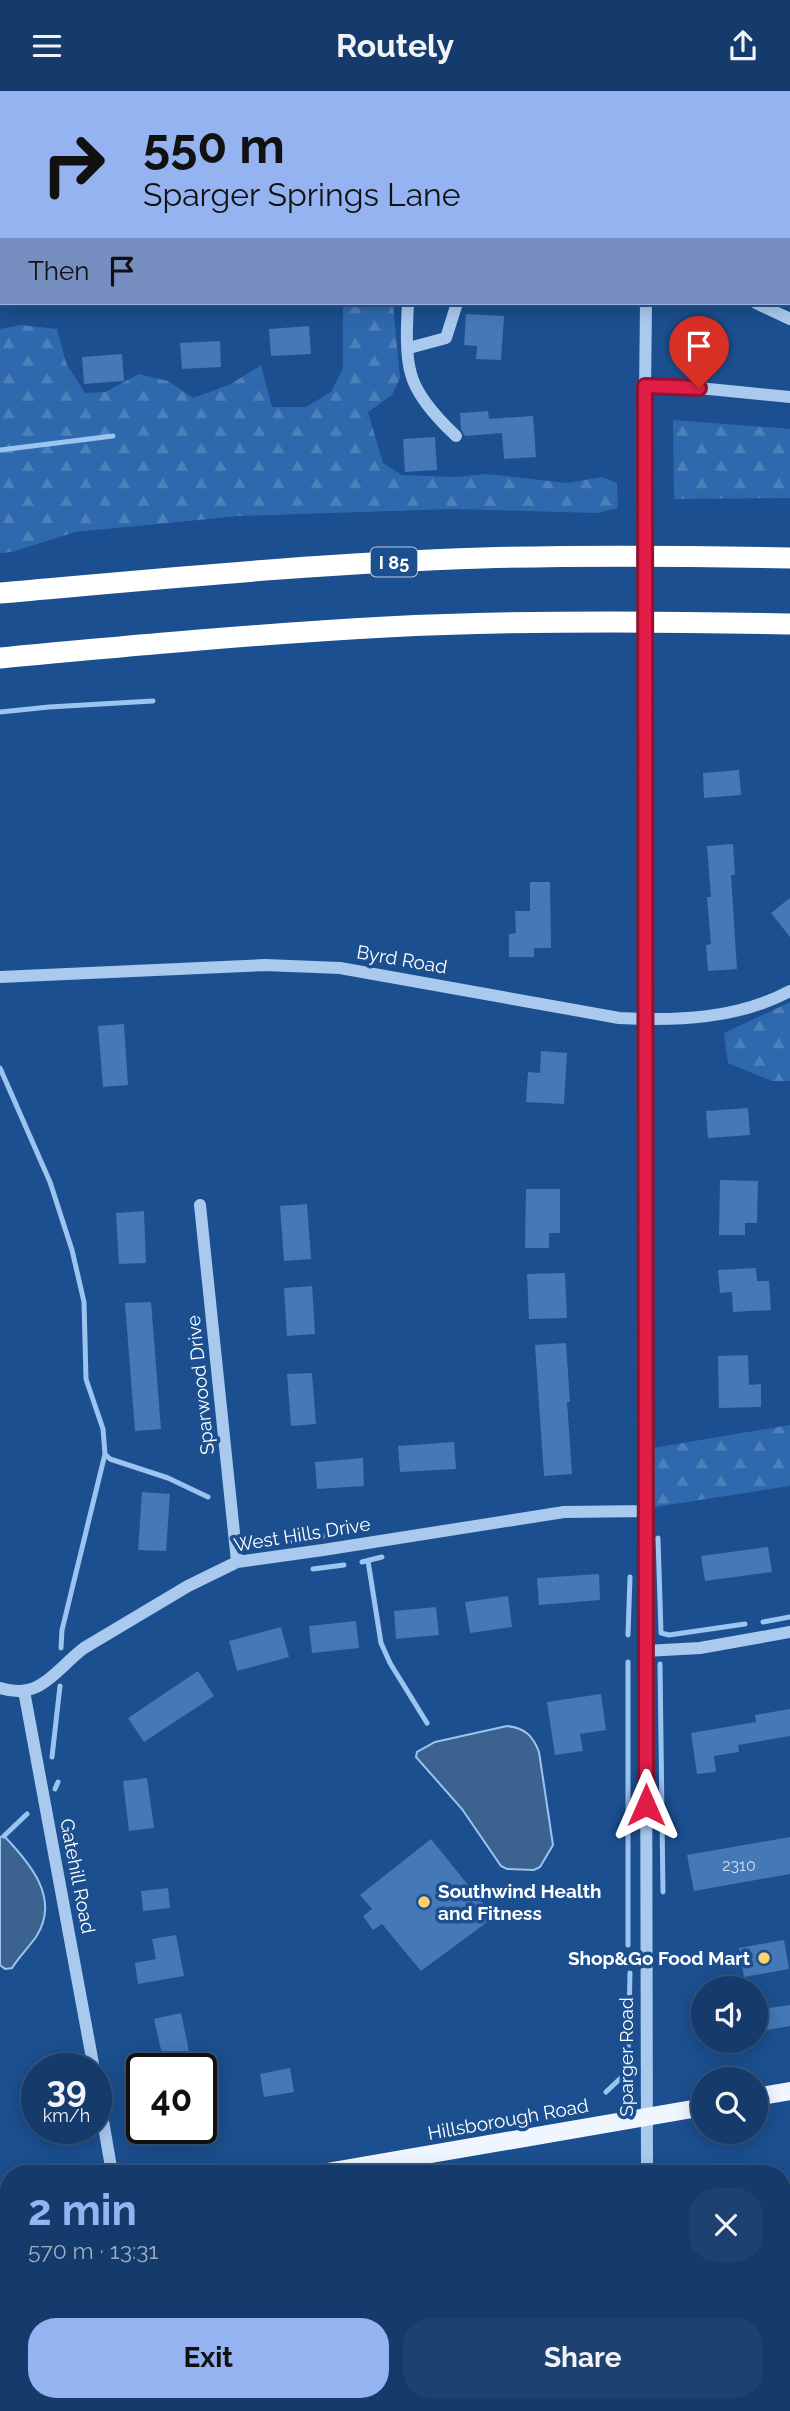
<!DOCTYPE html>
<meta charset="utf-8">
<style>
:root{--surface:#143b6b;--page:#1d4271;--text:#f1f3f6;--muted:#9dadc1;--line:#33557e;--accent:#95b2f1}
body{margin:0;font-family:Raleway,sans-serif;background:var(--page);color:var(--text);height:100vh;display:flex;flex-direction:column;font-size:26px;white-space:nowrap}
*{box-sizing:border-box;margin:0}
p{font-size:23px;color:var(--muted)}
.icon{flex:none;width:38px;height:38px;fill:none;stroke:currentColor;stroke-width:2;stroke-linecap:round;stroke-linejoin:round}
.map{position:relative;flex:1;overflow:hidden}
.panel{position:absolute;left:0px;top:2074px;width:791px;height:247px;display:flex;flex-direction:column;background:var(--surface);border-radius:28px 28px 0 0;box-shadow:0 4px 18px #0003,0 0 0 2px var(--line)}
.panel>*{flex:none}
.top-card{position:absolute;left:0px;top:0px;width:791px;height:214px;box-shadow:0 4px 18px #0003,0 0 0 2px var(--line);background:#95b2f1;color:#111;overflow:hidden}
.fabs{position:absolute;left:691px;top:1885px;display:grid;gap:14px}
.fabs a{display:grid;place-items:center;width:77px;height:77px;border-radius:50%;background:var(--surface);box-shadow:0 4px 18px #0003,0 0 0 2px var(--line);font-size:35px}
.speed{position:absolute;left:21px;top:1962px;display:flex;gap:14px;font-size:35px;font-weight:700;text-align:center}
.speed>*{display:grid;place-content:center;width:91px;height:91px;border-radius:50%;background:var(--surface);box-shadow:0 4px 18px #0003,0 0 0 2px var(--line);line-height:1}
.speed small{font-size:18px;font-weight:400}
.speed .limit{border:4px solid #111;border-radius:10px;background:#fff;color:#111}
.pin{position:absolute;display:grid;place-items:center;width:60px;height:60px;color:#fff;margin:-72px -30px;border-radius:50% 50% 50% 0;rotate:-45deg;box-shadow:0 0 7px #0007}
.pin .icon{rotate:45deg}
.me{position:absolute;width:77px;margin:-38px;rotate:0deg;stroke-linejoin:round;filter:drop-shadow(0 0 5px #0008)}
.turn{display:flex;align-items:center;gap:24px;height:147px;padding:0 28px;font-size:32px}
.turn .icon{width:91px;height:91px;stroke-width:2.5}
.turn b{display:block;font-size:49px;line-height:60px}
.then{display:flex;align-items:center;height:66px;padding:0 28px;background:#0003;gap:14px;font-size:26px}
.round{display:grid;place-items:center;flex:none;width:74px;height:74px;border-radius:28px;background:var(--page)}
.head{display:flex;align-items:center;justify-content:space-between;height:119px;padding:0 28px}
h1{font-size:42px;font-weight:700;line-height:52px;color:var(--accent)}
.cta{display:flex;gap:14px;margin-top:auto;padding:14px 28px}
.cta a{flex:1;height:80px;border-radius:28px;background:var(--accent);color:#111;font-size:28px;font-weight:700;line-height:80px;text-align:center}
.cta a+a{background:var(--page);color:var(--text)}
header{display:flex;justify-content:space-between;align-items:center;height:91px;padding:0 28px;background:var(--surface);font-size:32px;font-weight:700}
.map>svg:first-child{display:block}
.forest{fill:url(#forest-firs)}
.water{fill:#3c6290;stroke:#9cc4f0;stroke-width:2}
.lines{fill:none;stroke-linecap:round;stroke-linejoin:round}
.stream{stroke:#9cc4f0;stroke-width:5}
.building{fill:#4478b7}
.minor{stroke:#a9c9ee;stroke-width:12}
.major{stroke:#f0f6ff;stroke-width:18}
.highway{stroke:#fff;stroke-width:21}
.minor-bridge{stroke:#a9c9ee;stroke-width:12}
.route-casing{stroke:#92132f;stroke-width:18}
.route{stroke:#e11d48;stroke-width:12}
.poi-dot{fill:#ffd166;stroke:#1b4f8f;stroke-width:2.5}
.labels{text-anchor:middle;dominant-baseline:central;stroke-width:7;stroke-linejoin:round;paint-order:stroke}
.number-label{font-size:16px;fill:#d0dded}
.shield{fill:#1b4f8f;stroke:#bbcadd;stroke-width:2}
.shield-label{font-size:18px;font-weight:bold;fill:#fff}
.street-label{font-size:19px;fill:#fff;stroke:#1b4f8f}
.poi-label{font-size:19px;font-weight:bold;fill:#fff;stroke:#1b4f8f;text-anchor:start}
</style>
<header><svg class="icon" aria-label="menu" viewBox="0 0 24 24"><path d="M4 6h16M4 12h16M4 18h16"/></svg>Routely<svg class="icon" aria-label="share" viewBox="0 0 24 24"><path d="M12 15V3M7 8l5-5 5 5M5 13v7h14v-7"/></svg></header>
<div class="map">
<svg width="790" height="2320" viewBox="0 0 790 2320">
<defs>
<pattern id="forest-firs" width="22" height="20" patternUnits="userSpaceOnUse" patternTransform="scale(1.75)"><rect width="22" height="20" fill="#2e69ad"/><path d="M5 1l3.5 6h-7zM16 11l3.5 6h-7z" fill="#4d80b9"/></pattern>
</defs>
<rect width="100%" height="100%" fill="#1b4f8f"/>
<path class="forest" d="M343,212H393L400,287L392,304L368,321L383,372L402,384L454,386L487,383L567,392L602,386L617,392L618,417L597,422L454,418L239,425L75,441L12,461L0,462V238L21,234L57,238L66,272L85,302L105,301L139,283L168,290L193,307L231,293L261,274L272,316H306L331,301L343,277Z
M673,329L790,338V407L674,408Z
M790,911V990H772L728,972L724,942Z
M790,1334V1395L655,1416L653,1357Z"/>
<path class="water" d="M507,1635C525,1637 533,1645 539,1661L553,1754L540,1776L534,1779L507,1778L501,1775L462,1718L416,1666L417,1661L435,1651Z
M4,1745C30,1772 61,1808 36,1846C28,1857 19,1866 12,1877L5,1878L0,1874V1746Z"/>
<g class="lines">
<path class="stream" d="M0,359L113,345
M0,621L49,616L153,610
M0,977L50,1091L72,1159L84,1211L86,1288L103,1338L105,1363L62,1539L61,1557
M105,1363L110,1368L168,1387L208,1406
M658,1447L661,1542L669,1544L745,1533
M291,1450L353,1440
M368,1470L381,1552L390,1572L427,1632
M362,1471L382,1466
M313,1478L344,1474
M763,1531L790,1526
M628,1544L630,1486
M628,1571V1854
M660,1573L663,1801
M52,1666L60,1595
M55,1698L58,1691
M4,1745L27,1723
M606,2001L626,1982L628,1973L630,1882"/>
</g>
<path class="building" d="M466,223L504,225L501,269L476,268L477,255L464,254Z
M309,235L311,263L271,265L269,238Z
M220,250L221,276L182,278L180,252Z
M122,263L124,290L84,293L82,266Z
M488,320L489,328L533,325L536,366L504,368L502,342L465,345L461,338L460,322Z
M435,346L437,379L405,381L403,348Z
M739,679L741,704L704,707L703,682Z
M733,753L735,784H731L737,878L708,880L706,854L711,853L707,806H711L707,755Z
M530,791H550L551,857H534V866H509V843L516,842L515,820H530Z
M790,807V846L771,822Z
M124,933L128,994L103,996L98,935Z
M541,960L567,962L564,1013L526,1011L528,981L540,982Z
M748,1017L750,1044L708,1047L706,1020Z
M720,1089L758,1090L757,1132H745V1144H719Z
M526,1098H560V1142H549V1157H525Z
M307,1113L311,1168L284,1170L280,1115Z
M144,1120L146,1172L119,1173L116,1122Z
M756,1177L757,1190H769L771,1219L733,1221L732,1201L720,1202L718,1179Z
M565,1182L567,1227L529,1228L527,1183Z
M312,1195L315,1243L287,1245L284,1197Z
M151,1211L161,1338L135,1340L125,1212Z
M566,1252L570,1311H567L572,1383L544,1385L535,1254Z
M748,1264L749,1294L761,1293V1316L719,1317L718,1265Z
M312,1282L316,1333L291,1335L287,1283Z
M454,1351L456,1378L400,1381L398,1355Z
M363,1367L364,1395L317,1398L315,1371Z
M142,1401L170,1403L166,1460L138,1459Z
M768,1456L772,1481L705,1490L701,1465Z
M599,1483L600,1509L539,1514L537,1487Z
M508,1505L512,1536L470,1542L465,1511Z
M436,1516L439,1544L396,1548L394,1520Z
M356,1530L359,1557L312,1562L309,1535Z
M281,1536L289,1566L237,1580L229,1550Z
M198,1580L214,1605L144,1651L128,1627Z
M601,1603L606,1639L580,1643L583,1660L555,1664L547,1611Z
M790,1618V1645L738,1654L739,1661L714,1665L716,1681L697,1683L691,1642L756,1631L755,1624Z
M147,1687L154,1737L129,1740L123,1690Z
M790,1746V1783L694,1800L687,1764Z
M431,1748L494,1826L421,1880L382,1833L373,1839L363,1825L372,1818L360,1804Z
M168,1797L170,1817L143,1820L141,1800Z
M176,1844L184,1885L138,1893L135,1872L156,1868L152,1848Z
M784,1849L789,1878L744,1886L739,1857Z
M790,1914V1935L756,1941V1919Z
M181,1922L191,1970L165,1976L154,1928Z
M290,1977L294,2001L264,2006L260,1983Z"/>
<g class="lines">
<path class="minor" d="M38,0V2
M644,0V2
M0,202H2
M408,212C407,232 405,263 411,283C417,306 439,329 456,345
M756,212L790,228
M409,257L446,247L457,212
M645,295L699,297L790,306
M644,393L646,212
M644,606L647,2082
M0,886L265,874L340,877L619,927C678,930 737,928 790,900
M200,1114L237,1471
M645,1560L700,1557L790,1541
M0,1597C41,1610 56,1578 84,1557L188,1495L237,1471L323,1459L564,1421L645,1420
M24,1600L94,1978
M96,1989L112,2082
M0,2153L9,2155
M782,2179L790,2180
M294,2312V2320
M771,2312L790,2316
M646,2320V2312"/>
<path class="major" d="M756,2006L790,2000
M321,2082L704,2016
M0,2139L9,2137"/>
<path class="highway" d="M0,502C160,488 321,472 482,467C585,464 687,465 790,467
M0,567C129,555 257,543 386,536C521,529 656,530 790,533"/>
<path class="minor-bridge" d="M644,606V393"/>
</g>
<g class="lines">
<defs>
<path id="route" d="M646,1714L645,295L699,297"/>
</defs>
<use href="#route" class="route-casing"/>
<use href="#route" class="route"/>
</g>
<g class="poi-dot">
<circle cx="424" cy="1811" r="7"/>
<circle cx="764" cy="1867" r="7"/>
</g>
<g class="labels">
<g class="number-label">
<text x="739" y="1774">2310</text>
</g>
<rect class="shield" x="371" y="456.5" width="46" height="29" rx="5"/>
<g class="shield-label">
<text x="394" y="471">I 85</text>
</g>
<g class="street-label">
<text transform="translate(402 868) rotate(10)">Byrd Road</text>
<text transform="translate(200 1294) rotate(-96)">Sparwood Drive</text>
<text transform="translate(302 1443) rotate(-9)">West Hills Drive</text>
<text transform="translate(78 1785) rotate(79)">Gatehill Road</text>
<text transform="translate(626 1966) rotate(-90)">Sparger Road</text>
<text transform="translate(508 2028) rotate(-10)">Hillsborough Road</text>
</g>
<g class="poi-label">
<text x="438" y="1800">Southwind Health<tspan x="438" dy="22">and Fitness</tspan></text>
<text x="750" y="1867" text-anchor="end">Shop&amp;Go Food Mart</text>
</g>
</g>
</svg>
<div class="fabs">
<a><svg class="icon" aria-label="sound" viewBox="0 0 24 24"><path d="M4 9h4l5-4v14l-5-4H4zM17 9q2 3 0 6"/></svg></a>
<a><svg class="icon" aria-label="search" viewBox="0 0 24 24"><circle cx="10" cy="10" r="6"/><path d="M15 15l6 6"/></svg></a>
</div>
<div class="speed"><div>39<small>km/h</small></div><div class="limit">40</div></div>
<div class="pin" style="left:699px;top:297px;background:#d93025"><svg class="icon" aria-label="arrive" viewBox="0 0 24 24"><path d="M6 21V4h12l-3 4 3 4H6"/></svg></div>
<svg class="me" style="left:646px;top:1714px" viewBox="-20 -20 40 40"><path d="M0-17L14 15 0 8-14 15z" fill="#e11d48" stroke="#fff" stroke-width="4"/></svg>
<div class="top-card">
<div class="turn"><svg class="icon" aria-label="right" viewBox="0 0 24 24"><path d="M7 20v-9h11M14 6l5 5-5 5"/></svg><div><b>550 m</b>Sparger Springs Lane</div></div>
<div class="then">Then<svg class="icon" aria-label="arrive" viewBox="0 0 24 24"><path d="M6 21V4h12l-3 4 3 4H6"/></svg></div>
</div>
<section class="panel">
<div class="head"><div><h1>2 min</h1><p>570 m · 13:31</p></div><a class="round"><svg class="icon" aria-label="close" viewBox="0 0 24 24"><path d="M6 6l12 12M18 6L6 18"/></svg></a></div>
<div class="cta"><a>Exit</a><a>Share</a></div>
</section>
</div>
